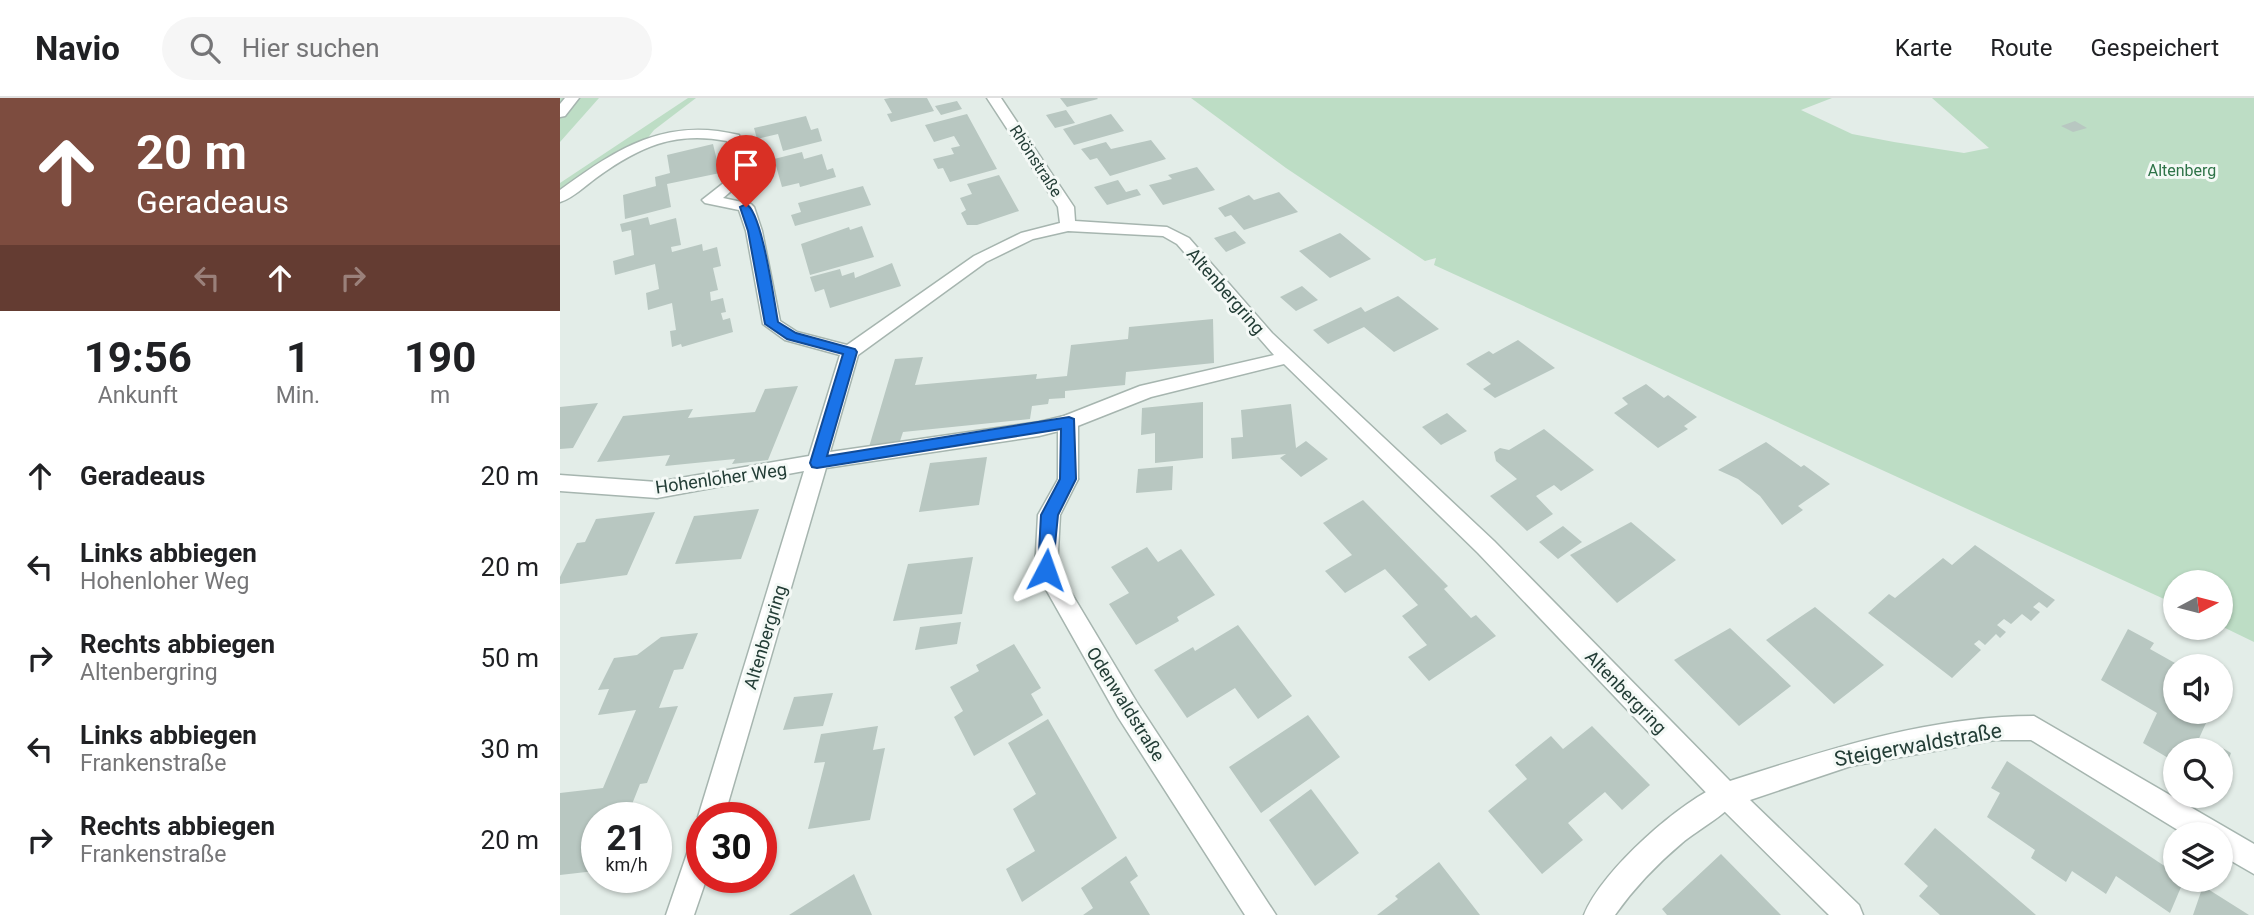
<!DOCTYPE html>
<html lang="de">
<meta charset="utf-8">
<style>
:root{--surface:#fff;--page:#f6f6f6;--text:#202124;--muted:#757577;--line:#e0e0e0}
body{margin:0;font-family:Roboto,sans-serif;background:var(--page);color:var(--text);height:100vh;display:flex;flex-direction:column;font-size:26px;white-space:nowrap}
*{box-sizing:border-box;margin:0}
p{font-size:23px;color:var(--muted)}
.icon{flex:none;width:38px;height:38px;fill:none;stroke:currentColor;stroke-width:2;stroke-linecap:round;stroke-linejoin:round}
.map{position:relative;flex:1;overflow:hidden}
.panel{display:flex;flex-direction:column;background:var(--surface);width:560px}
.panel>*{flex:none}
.banner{background:#7d4c3f;color:#fff;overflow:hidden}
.needle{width:46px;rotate:83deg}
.fabs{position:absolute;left:1603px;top:472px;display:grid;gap:14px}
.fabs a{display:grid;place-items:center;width:70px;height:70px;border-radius:50%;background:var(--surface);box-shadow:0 2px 5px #0004;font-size:35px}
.speed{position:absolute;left:21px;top:704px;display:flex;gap:14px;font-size:35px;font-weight:700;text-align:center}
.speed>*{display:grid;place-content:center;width:91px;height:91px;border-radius:50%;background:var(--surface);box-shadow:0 2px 5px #0004;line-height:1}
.speed small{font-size:18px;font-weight:400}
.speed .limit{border:10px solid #d22;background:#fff;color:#111}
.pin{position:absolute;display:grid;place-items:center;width:60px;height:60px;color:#fff;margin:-72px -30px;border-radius:50% 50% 50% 0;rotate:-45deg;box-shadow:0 0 7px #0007}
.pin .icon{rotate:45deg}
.me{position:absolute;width:77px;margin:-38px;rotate:4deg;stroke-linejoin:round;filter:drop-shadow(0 0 5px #0008)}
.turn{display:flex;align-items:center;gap:24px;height:147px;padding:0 21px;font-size:32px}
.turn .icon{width:91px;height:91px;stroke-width:2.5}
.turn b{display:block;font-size:49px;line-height:60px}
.lanes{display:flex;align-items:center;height:66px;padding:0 21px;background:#0003;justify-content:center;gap:35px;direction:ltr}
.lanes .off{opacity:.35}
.eta{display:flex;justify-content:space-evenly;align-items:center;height:119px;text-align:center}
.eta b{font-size:42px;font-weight:700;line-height:49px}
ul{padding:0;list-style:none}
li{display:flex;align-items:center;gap:21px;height:91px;padding:0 21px}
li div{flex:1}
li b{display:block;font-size:26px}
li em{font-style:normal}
header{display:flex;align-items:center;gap:42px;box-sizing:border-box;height:98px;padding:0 35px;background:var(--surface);border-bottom:2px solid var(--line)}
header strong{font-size:33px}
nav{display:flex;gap:38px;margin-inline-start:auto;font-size:24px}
.search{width:490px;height:63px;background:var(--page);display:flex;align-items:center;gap:18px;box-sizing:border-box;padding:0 24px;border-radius:38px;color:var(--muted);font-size:26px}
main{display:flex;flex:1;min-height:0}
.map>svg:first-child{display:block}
.green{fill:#bdddc5}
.building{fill:#b8c7c1}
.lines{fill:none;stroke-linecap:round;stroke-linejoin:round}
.lane-casing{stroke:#a6b5af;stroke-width:3}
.street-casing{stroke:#a6b5af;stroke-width:3}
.lane{fill:#fff;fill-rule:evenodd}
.street{fill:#fff;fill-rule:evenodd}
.route{fill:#1a73e8;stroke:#114b97;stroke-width:2}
.labels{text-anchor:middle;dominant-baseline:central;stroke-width:6;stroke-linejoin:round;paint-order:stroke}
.far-street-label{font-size:16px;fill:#233d36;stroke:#f4f9f6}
.far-park-label{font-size:16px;fill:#2e7348;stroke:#f4f9f6}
.street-label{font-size:18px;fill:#233d36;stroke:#f4f9f6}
.near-street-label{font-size:21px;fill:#233d36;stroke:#f4f9f6}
</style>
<header>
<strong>Navio</strong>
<div class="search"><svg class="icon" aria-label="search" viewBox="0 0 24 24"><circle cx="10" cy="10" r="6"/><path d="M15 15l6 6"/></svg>Hier suchen</div>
<nav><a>Karte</a><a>Route</a><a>Gespeichert</a></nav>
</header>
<main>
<section class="panel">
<div class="banner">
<div class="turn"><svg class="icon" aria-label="ahead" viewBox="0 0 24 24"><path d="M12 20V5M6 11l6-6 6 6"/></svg><div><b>20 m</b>Geradeaus</div></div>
<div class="lanes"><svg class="icon off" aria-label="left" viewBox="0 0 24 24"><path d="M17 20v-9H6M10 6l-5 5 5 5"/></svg><svg class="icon" aria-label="ahead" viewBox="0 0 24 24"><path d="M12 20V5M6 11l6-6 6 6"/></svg><svg class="icon off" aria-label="right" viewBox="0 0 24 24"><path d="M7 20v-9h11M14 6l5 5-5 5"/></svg></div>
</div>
<div class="eta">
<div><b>19:56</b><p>Ankunft</p></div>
<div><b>1</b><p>Min.</p></div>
<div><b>190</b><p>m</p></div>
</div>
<ul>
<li><svg class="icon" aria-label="ahead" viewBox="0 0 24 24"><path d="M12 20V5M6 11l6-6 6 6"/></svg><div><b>Geradeaus</b></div><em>20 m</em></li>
<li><svg class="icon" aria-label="left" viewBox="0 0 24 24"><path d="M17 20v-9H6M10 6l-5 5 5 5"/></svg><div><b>Links abbiegen</b><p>Hohenloher Weg</p></div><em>20 m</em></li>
<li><svg class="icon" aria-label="right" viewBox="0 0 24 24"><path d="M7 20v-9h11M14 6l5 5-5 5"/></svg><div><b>Rechts abbiegen</b><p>Altenbergring</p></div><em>50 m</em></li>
<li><svg class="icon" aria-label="left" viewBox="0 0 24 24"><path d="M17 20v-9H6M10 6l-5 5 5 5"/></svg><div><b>Links abbiegen</b><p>Frankenstraße</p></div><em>30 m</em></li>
<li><svg class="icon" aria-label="right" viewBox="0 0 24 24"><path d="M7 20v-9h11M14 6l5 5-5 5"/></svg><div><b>Rechts abbiegen</b><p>Frankenstraße</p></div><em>20 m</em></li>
</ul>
</section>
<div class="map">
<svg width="1694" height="817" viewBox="0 0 1694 817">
<rect width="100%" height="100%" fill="#e3ede8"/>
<path class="green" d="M0,0H39L0,44Z
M128,0H136L94,32L86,42L0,99V85Z
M631,0H1272L1241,12L1292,36L1334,44L1404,55L1429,50L1372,0H1694V544L1661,528V485H1615V506L874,167L876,160L865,163L726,70Z"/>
<path class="building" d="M330,0H367L374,13L331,24L327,16L332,15L324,1Z
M500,0H537L538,1L507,9Z
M397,3L402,11L381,17L375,8Z
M506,12L515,25L495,30L486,17Z
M407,16L437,71L390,84L383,70L378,71L373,61L394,56L391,50L400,48L394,38L374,44L365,27Z
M551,16L564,33L514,47L503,31Z
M246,18L251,32L258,30L262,43L223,53L218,36L197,41L194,30Z
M1515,23L1527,30L1513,34L1501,28Z
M591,42L606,61L550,78L537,60L530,62L521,51L546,44L551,51Z
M153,46L160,75L107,86L111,109L65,121L63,97L96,88L95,79L110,75L107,57Z
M242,54L244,61L262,56L267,72L273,70L276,79L240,89L239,85L222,89L214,61Z
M637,69L655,92L603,107L589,87L612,81L608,77Z
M439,77L459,113L417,127H407L401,115L406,112L400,100L412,96L407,86Z
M558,82L566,94L577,91L581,97L547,107L534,89Z
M303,88L311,107L235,128L231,117L241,114L238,105Z
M719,94L738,114L684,132L671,117L665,119L658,110L689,97L694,102Z
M88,119L90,127L116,120L121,147L111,149L112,154L142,146L143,153L157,149L161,168L153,170L158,192L150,194L151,203L163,200L166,214L161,215L163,222L170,220L173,234L122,249L121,246L112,249L110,233L116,232L112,205L88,212L86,195L99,191L95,166L55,177L53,163L74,157L71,132L62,134L60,126Z
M302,128L314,159L250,177L241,146L289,129L290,132Z
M675,133L686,145L666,154L654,140Z
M780,135L811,161L770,180L739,153Z
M332,165L341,188L270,210L264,191L255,194L250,179L280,171L282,178L294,174L295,180Z
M742,188L758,202L736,213L720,199Z
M838,198L879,231L834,254L804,229L768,246L753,232L801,209L805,214Z
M653,221L654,265L566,274L565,287L505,293V300L489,301L488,306L472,308L470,321L343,334L339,346L309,349L335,261L363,259L355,287L477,276L476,281L507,278L511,247L568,241L569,229Z
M958,242L995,270L935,300L923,291L931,286L906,266L929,253L933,256Z
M1086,286L1104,300L1108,297L1137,319L1124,328L1128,331L1098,350L1054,315L1068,306L1062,300Z
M238,288L208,362L172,366L175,361L105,368L110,357L37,364L63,318L133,311L128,320L195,314L205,291Z
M643,304V360L595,365V335L581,337L582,310Z
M38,305L13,350L0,351V309Z
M731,306L736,350L746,343L768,361L741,379L720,360L726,356L672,361L671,340L683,339L681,312Z
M887,315L907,333L881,347L862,329Z
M984,331L1034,372L1001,393L994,387L976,398L993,416L967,433L930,398L957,381L936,363L934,354L940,350L949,352Z
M1206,344L1241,369L1244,367L1270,386L1238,408L1243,412L1222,427L1200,398L1178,381L1158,372Z
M427,359L419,407L359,414L370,365Z
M613,368L612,392L576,395L578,371Z
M803,402L888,488L884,491L911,520L916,517L936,538L869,583L848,559L867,547L842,518L858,507L837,484L825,471L785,495L765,473L792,457L763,425Z
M199,411L181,461L115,466L134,418Z
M95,414L67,477L0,486V479L17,445L25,444L36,421Z
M1071,424L1116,462L1057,505L1010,457Z
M1003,428L1022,444L998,461L979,444Z
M1415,447L1495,502L1487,510L1479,504L1473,509L1480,514L1471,523L1462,516L1451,526L1444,521L1437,527L1446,534L1440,540L1436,536L1425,547L1419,542L1414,546L1421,552L1392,580L1308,515L1329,496L1335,500L1383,460L1392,467Z
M587,449L598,464L621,451L655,497L617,519L619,523L576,547L549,506L569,495L551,469Z
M413,459L402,516L333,523L348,466Z
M1255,509L1324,567L1274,606L1206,542Z
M401,524L397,546L355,552L360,529Z
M678,527L732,598L698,621L675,590L627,620L594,572L633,549L635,553Z
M1170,530L1231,588L1179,628L1114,562Z
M1568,531L1594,545L1590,551L1622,569H1615V614H1651L1636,647L1646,653H1615V664L1583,645L1597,615L1541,582Z
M138,535L123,571L114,572L99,610L118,608L87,685L80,686L67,719H37L35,773L0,777V695L43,690L76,612L38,617L49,591L38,592L54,560L77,557L101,539Z
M454,546L481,590L471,596L483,617L414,658L394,619L403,613L390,589L419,573L416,567Z
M273,595L263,628L223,632L234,599Z
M748,617L780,659L701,715L669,669Z
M488,621L557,740L462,804L446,771L475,753L453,711L476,696L448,645Z
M318,628L313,652L325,650L310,722L248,731L265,664L254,665L261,636Z
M1032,628L1090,687L1062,712L1045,694L1008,725L1023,742L982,776L928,713L967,681L955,667L991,638L1003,651Z
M1651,643L1671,655L1661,682V653H1647Z
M1447,663L1615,775V782H1624L1610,815L1556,778L1546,796L1512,773L1506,784L1471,760L1475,752L1427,719L1440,695L1431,690Z
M751,691L799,755L755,788L709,722Z
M1375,730L1468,810L1476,817H1380L1359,798L1368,788L1344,766Z
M1161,756L1221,817H1107L1102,811Z
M566,758L578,778L570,784L590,817H523L533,810L521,790Z
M879,764L920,817H817L838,801L835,798Z
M294,776L312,817H229Z
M1643,788L1689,817H1633Z"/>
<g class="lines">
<defs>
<path id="lane" d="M508,317L515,319L518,324V381L515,386L508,389L501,386L498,381V324L501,319Z
M1166,684L1175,688L1179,697C1172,714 1137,732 1122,745C1097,766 1074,790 1055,817H1024C1042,772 1121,702 1166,684Z"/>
<path id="street" d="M5,0H19L5,18L0,19V6Z
M427,0H441L514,109L515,123L607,129L629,140L712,235L934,443L1170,683C1269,651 1370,618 1474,618L1694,746V776L1661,757V737H1626L1471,642H1435L1291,668L1190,702L1299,807L1303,817H1269L1157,706L918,455L724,266L591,299L515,329L479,338L266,370L164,719H142V728L138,719L244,373L97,400L0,393V377L97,384L249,358L280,257L225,242L203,226L186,133L179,112L145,105L142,102L170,80L167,43C114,33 79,49 36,80C25,88 13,100 0,104V92C58,50 105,19 179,37L185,81L163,100L191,106L194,109L202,133L220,223L237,234L287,247L414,158L461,135L500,125L498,109ZM508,133L603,138L617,146L714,257L580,288L504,318L479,324L270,354L298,257L426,164L473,141Z
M508,373L515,376L518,381L500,417L497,471L576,603L716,817H685L558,619L475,472L478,417L501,376Z
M142,737V779H147L134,817H106L132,741Z"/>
</defs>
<use href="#lane" class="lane-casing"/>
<use href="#street" class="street-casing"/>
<use href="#lane" class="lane"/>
<use href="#street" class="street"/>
</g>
<path class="route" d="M186,106C202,113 214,203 218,224L236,235L295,251L297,254L267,358L509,319L514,321L516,381L498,417L492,477H480L478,472L481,417L500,381L501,331L257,370L252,369L250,365L283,256L227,241L205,226L188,133L180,109Z"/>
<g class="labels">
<g class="far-street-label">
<text transform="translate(476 63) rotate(57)">Rhönstraße</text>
</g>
<g class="far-park-label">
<text x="1622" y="72">Altenberg</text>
</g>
<g class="street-label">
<text transform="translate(666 193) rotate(49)">Altenbergring</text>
<text transform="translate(161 380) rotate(-8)">Hohenloher Weg</text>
<text transform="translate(205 539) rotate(-73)">Altenbergring</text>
<text transform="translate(1066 594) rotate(46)">Altenbergring</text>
<text transform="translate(566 606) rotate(58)">Odenwaldstraße</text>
</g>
<g class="near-street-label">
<text transform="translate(1358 647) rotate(-10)">Steigerwaldstraße</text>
</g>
</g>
</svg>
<div class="fabs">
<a><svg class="needle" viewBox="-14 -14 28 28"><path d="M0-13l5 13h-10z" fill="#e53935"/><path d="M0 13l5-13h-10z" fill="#757577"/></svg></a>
<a><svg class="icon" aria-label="sound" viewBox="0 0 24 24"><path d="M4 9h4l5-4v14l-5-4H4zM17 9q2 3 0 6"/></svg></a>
<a><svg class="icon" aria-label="search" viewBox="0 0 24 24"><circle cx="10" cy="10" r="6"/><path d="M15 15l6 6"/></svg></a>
<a><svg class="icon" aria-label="layers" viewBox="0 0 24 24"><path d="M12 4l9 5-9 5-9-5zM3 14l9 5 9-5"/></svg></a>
</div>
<div class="speed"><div>21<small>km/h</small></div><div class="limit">30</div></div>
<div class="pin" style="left:186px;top:109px;background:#d93025"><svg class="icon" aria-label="arrive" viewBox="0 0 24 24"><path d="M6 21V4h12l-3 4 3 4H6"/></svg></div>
<svg class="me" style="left:486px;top:472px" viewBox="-20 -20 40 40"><path d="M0-17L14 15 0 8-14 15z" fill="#1a73e8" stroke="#fff" stroke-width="4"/></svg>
</div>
</main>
